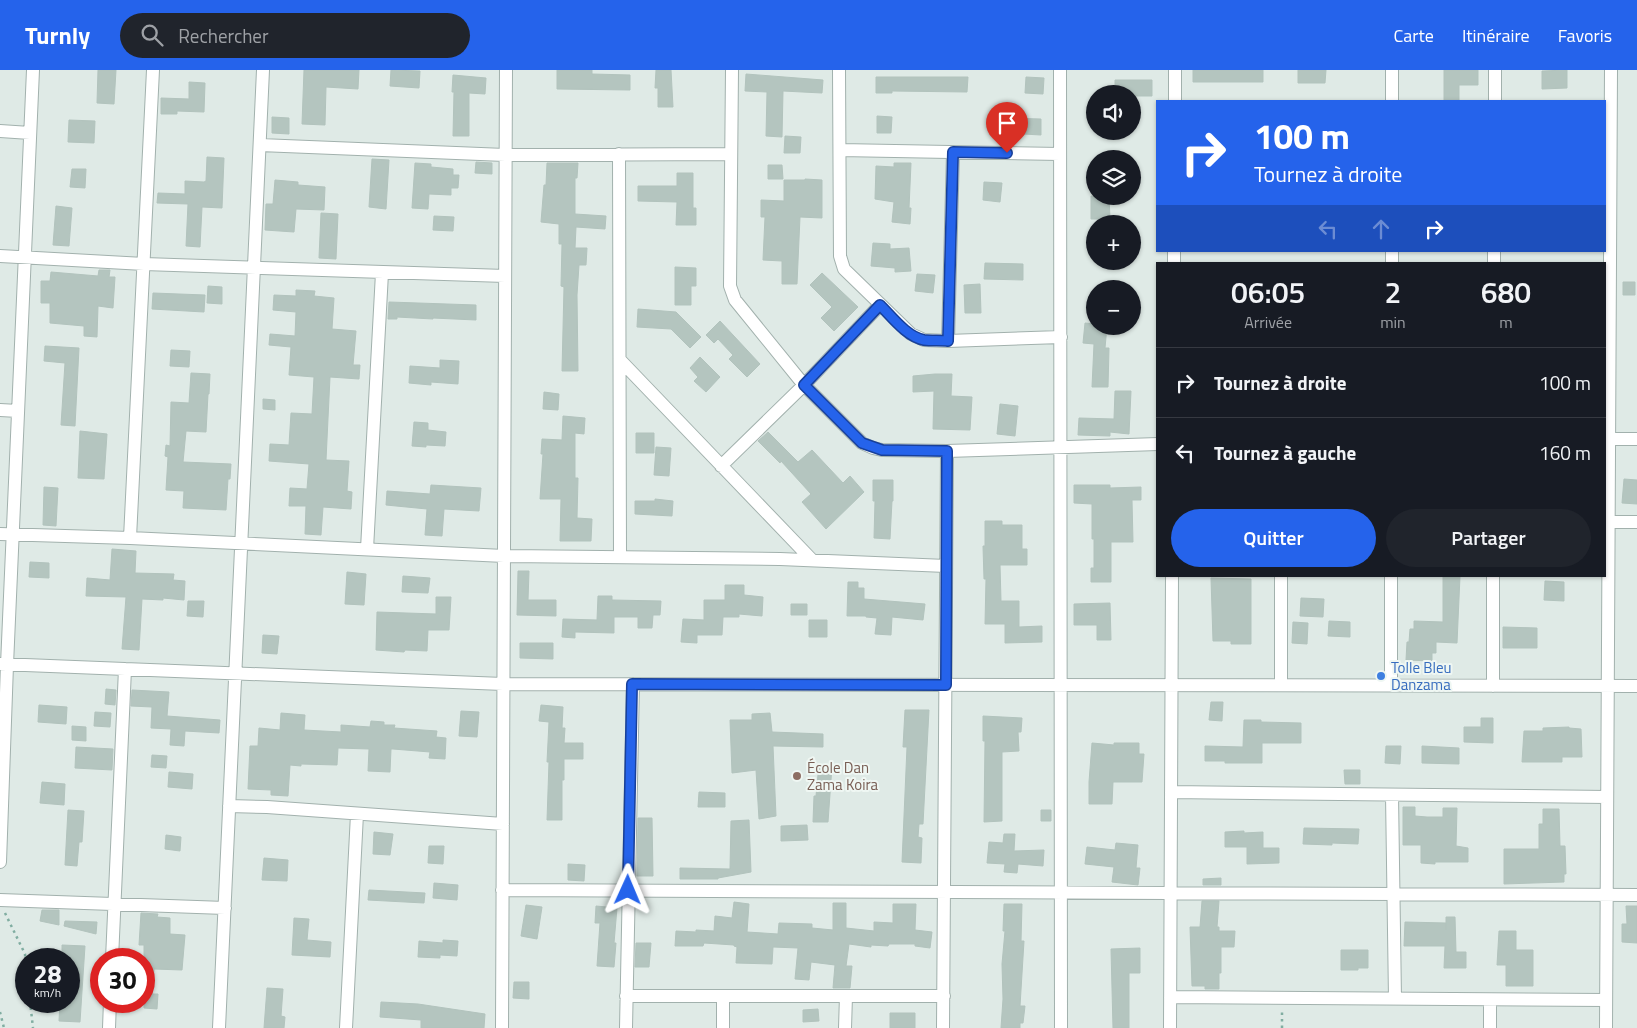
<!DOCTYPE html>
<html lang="fr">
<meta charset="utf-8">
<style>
:root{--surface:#171b24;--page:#20242c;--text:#f1f3f6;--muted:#9ea1a6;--line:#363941;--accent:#2563eb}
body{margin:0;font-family:"Titillium Web",sans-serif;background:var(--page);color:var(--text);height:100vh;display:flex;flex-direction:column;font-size:19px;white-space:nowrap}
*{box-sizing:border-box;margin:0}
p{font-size:16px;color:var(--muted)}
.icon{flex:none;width:28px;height:28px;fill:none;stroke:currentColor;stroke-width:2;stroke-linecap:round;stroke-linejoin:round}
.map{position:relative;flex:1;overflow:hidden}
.panel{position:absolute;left:1156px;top:192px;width:450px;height:315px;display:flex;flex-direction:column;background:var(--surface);border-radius:0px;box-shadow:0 1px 4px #0004}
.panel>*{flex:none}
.banner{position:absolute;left:1156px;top:30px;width:450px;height:152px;border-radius:0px;box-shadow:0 1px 4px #0004;background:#2563eb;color:#fff;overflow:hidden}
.tools{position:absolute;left:1086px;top:15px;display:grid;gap:10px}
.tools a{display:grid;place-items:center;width:55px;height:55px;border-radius:50%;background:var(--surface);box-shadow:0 1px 4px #0004;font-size:25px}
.speed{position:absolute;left:15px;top:878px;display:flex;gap:10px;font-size:25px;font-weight:700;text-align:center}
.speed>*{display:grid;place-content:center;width:65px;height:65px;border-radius:50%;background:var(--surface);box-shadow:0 1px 4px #0004;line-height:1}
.speed small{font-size:12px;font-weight:400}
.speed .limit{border:8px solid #d22;background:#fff;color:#111}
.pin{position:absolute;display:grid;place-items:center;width:42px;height:42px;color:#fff;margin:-51px -21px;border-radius:50% 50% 50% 0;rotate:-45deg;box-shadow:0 0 5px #0007}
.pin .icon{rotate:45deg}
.me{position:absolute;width:55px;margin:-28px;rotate:1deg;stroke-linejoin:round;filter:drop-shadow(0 0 4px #0008)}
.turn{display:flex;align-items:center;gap:18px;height:105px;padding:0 15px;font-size:22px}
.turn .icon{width:65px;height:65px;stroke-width:2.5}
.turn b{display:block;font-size:35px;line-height:42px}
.lanes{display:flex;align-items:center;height:48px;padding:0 15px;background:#0003;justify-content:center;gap:25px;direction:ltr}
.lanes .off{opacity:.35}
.eta{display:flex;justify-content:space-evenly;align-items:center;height:85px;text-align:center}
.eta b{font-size:30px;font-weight:600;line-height:35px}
.button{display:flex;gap:10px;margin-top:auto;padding:10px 15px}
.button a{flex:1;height:58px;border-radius:30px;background:var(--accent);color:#fff;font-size:20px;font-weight:600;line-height:58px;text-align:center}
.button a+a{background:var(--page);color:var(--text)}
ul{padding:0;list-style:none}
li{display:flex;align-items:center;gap:15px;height:70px;padding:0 15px;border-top:1px solid var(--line)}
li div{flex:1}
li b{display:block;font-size:19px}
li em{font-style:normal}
header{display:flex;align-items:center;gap:30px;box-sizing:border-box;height:70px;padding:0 25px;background:var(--accent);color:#fff}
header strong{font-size:24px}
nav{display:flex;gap:28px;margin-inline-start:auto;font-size:18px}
.search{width:350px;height:45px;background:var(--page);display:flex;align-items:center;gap:12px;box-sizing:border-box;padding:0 18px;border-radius:28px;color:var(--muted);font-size:19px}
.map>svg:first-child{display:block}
.building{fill:#b4c5bf;stroke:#b2c3bd}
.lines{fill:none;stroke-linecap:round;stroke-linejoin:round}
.minor-casing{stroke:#a2b1ad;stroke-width:14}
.path{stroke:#80ada1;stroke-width:2.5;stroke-dasharray:2.5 4;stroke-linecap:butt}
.minor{stroke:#fff;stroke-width:12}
.route-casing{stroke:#184099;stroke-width:12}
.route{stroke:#2563eb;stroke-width:9}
.shop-dot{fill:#3f7fe0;stroke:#eff7f3;stroke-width:2}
.education-dot{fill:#8d6e63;stroke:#eff7f3;stroke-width:2}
.labels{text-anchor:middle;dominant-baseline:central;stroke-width:4;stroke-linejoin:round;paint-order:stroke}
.shop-label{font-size:15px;fill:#366cbe;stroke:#eff7f3;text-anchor:start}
.education-label{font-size:15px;fill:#785e54;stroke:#eff7f3;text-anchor:start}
</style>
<header>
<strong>Turnly</strong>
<div class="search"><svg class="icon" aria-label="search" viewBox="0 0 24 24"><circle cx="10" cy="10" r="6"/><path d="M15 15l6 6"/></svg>Rechercher</div>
<nav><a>Carte</a><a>Itinéraire</a><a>Favoris</a></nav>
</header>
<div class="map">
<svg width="1637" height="958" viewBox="0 0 1637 958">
<rect width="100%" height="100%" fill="#dfeae6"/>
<path class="building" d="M98,0H116L114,34L97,33Z
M304,0H359L358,19L326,17L325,55L302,54Z
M391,0L420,1L419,18L390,16Z
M557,0H592V4L630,5V20L557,19Z
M656,0H671L673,37H658V18H655Z
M1193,0H1263V12H1193Z
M1298,0H1326L1325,13H1298Z
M1444,0H1478V15H1459V31H1444Z
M1567,0V18L1542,19V1Z
M746,4L823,10L822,23L783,21L782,67L766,66L767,22L745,21Z
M453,5L486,8L485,24L469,23V66H453L454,22H452Z
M876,7H968L967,22L892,21V23H876Z
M1026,7L1044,8L1043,24L1025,23Z
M1115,10H1152V26H1132V24H1115Z
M189,12L205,13L204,42L177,41V44H161V28L189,29Z
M877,46L892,47L891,63H877Z
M272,47L289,48V64L272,63Z
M1005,48L1041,49V65L1005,63Z
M69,50L95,51L94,73L68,72Z
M785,66L801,67L800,83H784Z
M207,87L224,88L222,138L202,137L200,177L186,176L188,134L157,133L158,123L185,124V111L204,112L206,111Z
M372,89L389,90L386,139L369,137Z
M476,92L492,93V104L475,103Z
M415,93L431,94V97L453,99V105H459L458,118H451V125L429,124L428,139L412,138Z
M547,93H578L577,108H575V144L606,146L605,159L576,157L575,178H587L586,195H579L577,225L578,301H562L564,217L561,216L562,174H559V154L541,152L544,115H546Z
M894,93H911L909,138H911L910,154L892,152L894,132L875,129L876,96L894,97Z
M768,95H782L783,109H768Z
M72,99H86L85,118L70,117Z
M677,103H693V138H696V155H676L677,132L638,131V116H677Z
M805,109L822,110V148L800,147L797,214H782V191L763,190L765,147H761V130L784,131V110H805Z
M275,110L298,112V115L325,117L324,140L296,139L294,162L265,160L266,134H273Z
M984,112L1002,113L1000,132L983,130Z
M1091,126H1109L1110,149H1091Z
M56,136L72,138L69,176L53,175Z
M321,143L338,144L336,189L319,188Z
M434,146L454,147L453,161L433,160Z
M873,173L890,174V179L909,178L911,201L895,202V198L871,196Z
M985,193L1023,194V210L984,209Z
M675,197L696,198V216H691V235H675Z
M99,200H110L109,207H115L113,238L98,236L97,267L84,266V256L50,253V233H41V211H50L51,202L98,206Z
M822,203L858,237L834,261L821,248L832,237L810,215Z
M917,204L935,205L933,223L915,221Z
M1623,212H1635V225H1623Z
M980,214L981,243H965L964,215Z
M208,216L222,217V234L207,233Z
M296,220L315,221L314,226L334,228L332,259L356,261L353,295H360L359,309L330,307L326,390L349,391L347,421L352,422L351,439L323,437L321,465L305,464L306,436H289L290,418L307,419L309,394L269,391L270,374L289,375L291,343L312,344L314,307L289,305L291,277L269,275L270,264L295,266L296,242L273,240L274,225L296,226Z
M153,223L205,225L204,242L152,239Z
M389,232L476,235V250L433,248V249L397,247V249H388Z
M638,239L676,242L701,267L690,278L671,259L637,257Z
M720,251L760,294L747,307L729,289L733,285L718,269L714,273L706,265Z
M1085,253L1095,254V256H1107L1105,278H1109L1108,317H1092L1094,274L1083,273Z
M45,276L79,278L75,356L61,355L65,293L44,291Z
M171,280L190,281L189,297L170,296Z
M700,287L720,307L706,322L694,311L698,307L690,298Z
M440,290L459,291L458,314L431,312V315L409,313L410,296L440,298Z
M191,303L210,304L209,324H208L206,362L186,361L183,392L231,394L230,409H228L226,440L183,438L184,421L166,420L168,387L165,386L166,375L170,376L171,332L189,333Z
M935,304H952L951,326L972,327L970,360L933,359L934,321L913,322V306Z
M1115,321H1131L1129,364L1110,362V366L1078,365L1079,348L1114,349Z
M544,322L559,324L558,340L543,339Z
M263,329L275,330V340L263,339Z
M1000,334L1018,336L1015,366L997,364Z
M563,346L585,348L584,364L575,363V408H578L577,448L592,449L591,471H560L561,429H540L543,384H541L542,369L562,370Z
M414,352L428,353V360L446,362L445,376L426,375V377L412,376Z
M80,361L107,364L104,409L78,408Z
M768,362L798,392L812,380L843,413L850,406L864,422L826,459L802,432L811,424L781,391L780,393L758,371Z
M636,363H654V383H636Z
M656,377L671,378L669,406L654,405Z
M1624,409L1637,410V434L1622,433Z
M873,410H893V431H892L890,469L874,468L875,431H873Z
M431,415L481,418L479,441L444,439L442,466L425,465L427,439L386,435L387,421L430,424Z
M1074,415H1110V418L1141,417V430H1132L1133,472H1111V512H1091V498H1094V469H1092V434L1074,433Z
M44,417L58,418L56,456L43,455Z
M655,429L673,431L672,446L635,444V431H655Z
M985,451H1002V455H1022V479H1027V495H1000L1001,531H1019V557L1042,556V572L1005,573V554H985L986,509H984L983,476H985Z
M112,479L136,481L135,503L174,504L173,510L185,511L184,530L163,528V530L142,529L139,580L122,579L126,527L86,526L87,508L110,510Z
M30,492L49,493V508L29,507Z
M518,501H529L528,530H556V546L517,545Z
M347,502L366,504L364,535L345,534Z
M403,506L430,508L428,523L402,522Z
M1443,506H1460L1457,573L1436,572V583H1432V591L1406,590L1407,572H1409L1410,559H1414V551L1443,552Z
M1211,508L1251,509V574H1231V571H1213Z
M1545,511L1564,512V531L1544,530Z
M848,512H858V518H864V529L925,534L923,550L892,547L891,565L875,564L877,548L866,547V546H847Z
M725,515H744V525L763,527L762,546L739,544V547H723L722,565H697V573L681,572L683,549L704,550V530H725Z
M598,526H612V530L661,531L660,545H653L652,558H638V547H614V563L575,562V568L562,567L563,549L597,550Z
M436,527H451L449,560H428L427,581L405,580L404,582L376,580L377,542L436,544Z
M1301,528L1324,529L1323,547L1300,546Z
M188,531H204L203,547L187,546Z
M1110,533L1111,570H1097V555H1074V534Z
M791,534H807V545H791Z
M809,550H827V567H809Z
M1329,551L1350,552V567L1328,566Z
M1293,552L1308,553L1307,574L1292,573Z
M1503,557L1537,558V578H1503Z
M263,565L279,566L277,584L262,583Z
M520,573H553V589L520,588Z
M106,619L116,620L115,635L105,634Z
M132,620L169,622L167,646L220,650L219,663L185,661L184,676L170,675L171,659L151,658L152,637L131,636Z
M1211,632H1223L1222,651L1209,650Z
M39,635L67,637L66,654L38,652Z
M541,635L563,637L562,658H565L564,673H583V689H564V710H562V750H547L549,692H547L549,652L539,651Z
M905,640H929L923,754H919L918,767L922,768L921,793L902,792L907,677H903Z
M461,641L479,642L477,667L459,666Z
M95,642L111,643L110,657L94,656Z
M281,643L305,645L304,660L341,662V655L370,657L371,651L384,652V655H395L394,658L437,661L436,667L446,668L445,689L429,688L430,682L393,679H391L390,702L368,701L369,679L338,678L337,695L301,694V696L290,695L288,726L271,725V720L248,719L250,676H258L259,658L280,660Z
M770,643L772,662L823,664V677L773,676L776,746L759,749L756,700L732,703L730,650H752V644Z
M983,646L1022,648L1021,662H1018L1019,681L1002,682V751L984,752L985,671H983Z
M1481,648H1493V673L1464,672V657H1481Z
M1244,650H1261V652L1301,653V673H1262V693H1225V691H1205V676L1243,677Z
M72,656L86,657V671L72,670Z
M1569,657V658L1581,659L1582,687H1562V692H1522L1524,661H1543V658Z
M1092,673L1114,675V673H1139V684H1144L1142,712H1113L1112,734H1089V712Z
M1386,676H1401L1400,694L1385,693Z
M1422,676L1459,678V694L1422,693Z
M76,677L113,679L112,700L75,698Z
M152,685L167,686L166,698L151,697Z
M819,694L832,696L828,752H813L814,726H816Z
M1344,700H1360V714H1345Z
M169,702L193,704L192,719L168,717Z
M42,712L65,714L64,735L40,733Z
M699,722L725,723V737H698Z
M1403,737H1415V746L1427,747H1443V738H1457L1456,776L1468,778V792H1435V794L1421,793V775H1403Z
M1543,739H1559L1560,776H1565L1566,804H1564V812L1504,814V779H1539V754H1543Z
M68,740L84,741L82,772H79L77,796L65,795Z
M1041,740H1051V751H1041Z
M638,748H652L653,806H637Z
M749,750L751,802L718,808V809H680V798L730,799L731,751Z
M807,755L808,770L781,771V756Z
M1304,758L1359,759L1358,774L1332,773V775L1303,774Z
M1244,761V763L1263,762V778H1279V793L1247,794V777H1225V762Z
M374,762L393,764L390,785L373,784Z
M1004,764H1015L1014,781L1044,780L1043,796L1018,794L1017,803L1004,802L1005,794L987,793L989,772L1003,773Z
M166,765L181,767L180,781L165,779Z
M1116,773L1138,775L1136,798H1140L1138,815L1112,812L1114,797L1085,794L1087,777L1115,780Z
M429,776H444L443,794L428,793Z
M264,788L288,790L287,811L262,810Z
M568,794L585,795L584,811L568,810Z
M1221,808V815H1203V809Z
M434,813L458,815L457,830L433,828Z
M369,820L425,823L424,833L368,830Z
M1202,831H1219L1217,857H1219V861H1235L1234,877H1221V903H1219V919H1205V916H1192L1190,857H1200Z
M734,832L749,834L747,862L778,864L779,853L812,854V858L833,860V833H846V858L874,861V852L893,853V834H916L915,860L932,862L930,878L915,876V874H889L888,876L871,875V877L849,874L846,896H852L850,918H833L835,895L811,892L809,910L795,909L798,878L773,877L772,894L736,893L737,877L734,876V875L704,873L703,876H675L676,861L696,862V860L714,861L715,846L732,848Z
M1004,834H1022L1021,871H1024L1020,936H1025L1023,953H1020V958H1001L1003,929L1002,894L1005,861H1003Z
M526,835L542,837L537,869L521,866Z
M596,836L617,838L614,873H616L614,897L597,896L600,853H595Z
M1626,836H1637V873L1622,872V854H1627Z
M42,840H59V855L40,851Z
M141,843L158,844L157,847L170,848V864L185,865L182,900L154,899L152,924H158L157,939L144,938V875H139Z
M1446,847H1455L1456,882H1466V898H1444L1445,876H1404L1405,852L1446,853V860Z
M294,848L309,849L307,870L331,872L330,887L292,885Z
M65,851L97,852L96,864L64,856Z
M1499,861H1516V880H1533V916H1506V895H1497Z
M443,870L458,871L457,886L440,885V888L418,887L419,871L443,873Z
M636,873H651L649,897H635Z
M62,875L85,876L80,952L59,951L60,931H69V889H62Z
M1140,878V903H1129V958H1113L1111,879Z
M1341,880H1368V898H1358V900H1341Z
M514,912H529V929L513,928Z
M267,918L283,919L281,946L285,947L284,958H264Z
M381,932L418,934L485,944L484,958H421V950L380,947Z
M818,939L819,951L803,952V940Z
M890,943H915V958H890Z"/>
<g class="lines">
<defs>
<path id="minor" d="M732,0L730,216L735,230L804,315L862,373L873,378L882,380L947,381L1158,374
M839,0L840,186L844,199L911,264L924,270L948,271L1061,267
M1060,0L1061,958
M1175,31V0
M1392,31V0
M1495,31V0
M0,61L30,63
M260,75L505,85L731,84
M840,80L1060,84
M619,84L620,487
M0,186L144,194L505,206
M1174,194V181
M1392,194V181
M1494,194V181
M948,271L953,82
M621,291L812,490
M0,340L18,341
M1605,369H1637
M721,396L804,315L880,235
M1608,452H1637
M0,464L130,468L504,486L780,489L946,496
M130,468L153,0
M367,479L382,203
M0,594L503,614L1637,616
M1281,615V506
M1391,615V506
M1493,616V506
M1171,722L1607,727
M1392,725L1395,929
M229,736L267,737L503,754
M0,792L7,595L33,0
M502,820L1637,825
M0,830L225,838
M112,889L125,599
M626,926H944
M1170,927L1606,930
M1490,930V958
M109,958L110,931
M219,958L263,0
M346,958L357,744
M502,958L506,0
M626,958L633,614
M723,958V926
M845,958L846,926
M943,958L947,381
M1170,958L1172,506
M1606,958L1611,0"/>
</defs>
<use href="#minor" class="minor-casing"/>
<path class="path" d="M5,843L25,884L26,899
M30,931L33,958
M0,942L4,958
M1282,958V939"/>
<use href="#minor" class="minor"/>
</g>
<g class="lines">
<defs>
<path id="route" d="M628,820L632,614L946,615L947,381L882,380L862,373L804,315L880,235C892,247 907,267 924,270C932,271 941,270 948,271L953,82L1007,83"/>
</defs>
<use href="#route" class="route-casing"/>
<use href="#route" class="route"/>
</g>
<circle class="shop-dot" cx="1381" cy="606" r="5"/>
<circle class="education-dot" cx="797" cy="706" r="5"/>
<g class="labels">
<g class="shop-label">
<text x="1391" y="597">Tolle Bleu<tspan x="1391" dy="17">Danzama</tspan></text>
</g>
<g class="education-label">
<text x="807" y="697">École Dan<tspan x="807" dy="17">Zama Koira</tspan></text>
</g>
</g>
</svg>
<div class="tools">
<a><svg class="icon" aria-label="sound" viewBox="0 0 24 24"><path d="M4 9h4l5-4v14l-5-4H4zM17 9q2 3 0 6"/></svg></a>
<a><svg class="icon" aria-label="layers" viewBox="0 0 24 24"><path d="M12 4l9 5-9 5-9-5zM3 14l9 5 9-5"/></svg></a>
<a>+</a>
<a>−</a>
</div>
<div class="speed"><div>28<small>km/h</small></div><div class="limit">30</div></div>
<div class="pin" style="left:1007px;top:83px;background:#d93025"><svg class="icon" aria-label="arrive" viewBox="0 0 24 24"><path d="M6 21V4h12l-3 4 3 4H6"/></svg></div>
<svg class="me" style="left:628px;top:820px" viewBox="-20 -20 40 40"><path d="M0-17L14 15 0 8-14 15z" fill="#2563eb" stroke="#fff" stroke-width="4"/></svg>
<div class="banner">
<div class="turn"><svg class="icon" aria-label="right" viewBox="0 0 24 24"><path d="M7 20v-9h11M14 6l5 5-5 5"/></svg><div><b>100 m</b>Tournez à droite</div></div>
<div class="lanes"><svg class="icon off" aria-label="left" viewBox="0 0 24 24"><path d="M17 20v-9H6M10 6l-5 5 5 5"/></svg><svg class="icon off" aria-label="ahead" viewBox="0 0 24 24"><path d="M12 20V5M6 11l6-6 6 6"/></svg><svg class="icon" aria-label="right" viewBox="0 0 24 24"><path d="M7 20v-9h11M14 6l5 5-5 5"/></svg></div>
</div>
<section class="panel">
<div class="eta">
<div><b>06:05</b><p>Arrivée</p></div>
<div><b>2</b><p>min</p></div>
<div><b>680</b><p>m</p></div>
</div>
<ul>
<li><svg class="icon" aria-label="right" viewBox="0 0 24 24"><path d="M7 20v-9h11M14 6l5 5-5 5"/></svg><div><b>Tournez à droite</b></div><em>100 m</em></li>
<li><svg class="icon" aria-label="left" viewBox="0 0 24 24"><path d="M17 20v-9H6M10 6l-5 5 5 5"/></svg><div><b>Tournez à gauche</b></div><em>160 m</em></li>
</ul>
<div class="button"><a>Quitter</a><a>Partager</a></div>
</section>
</div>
